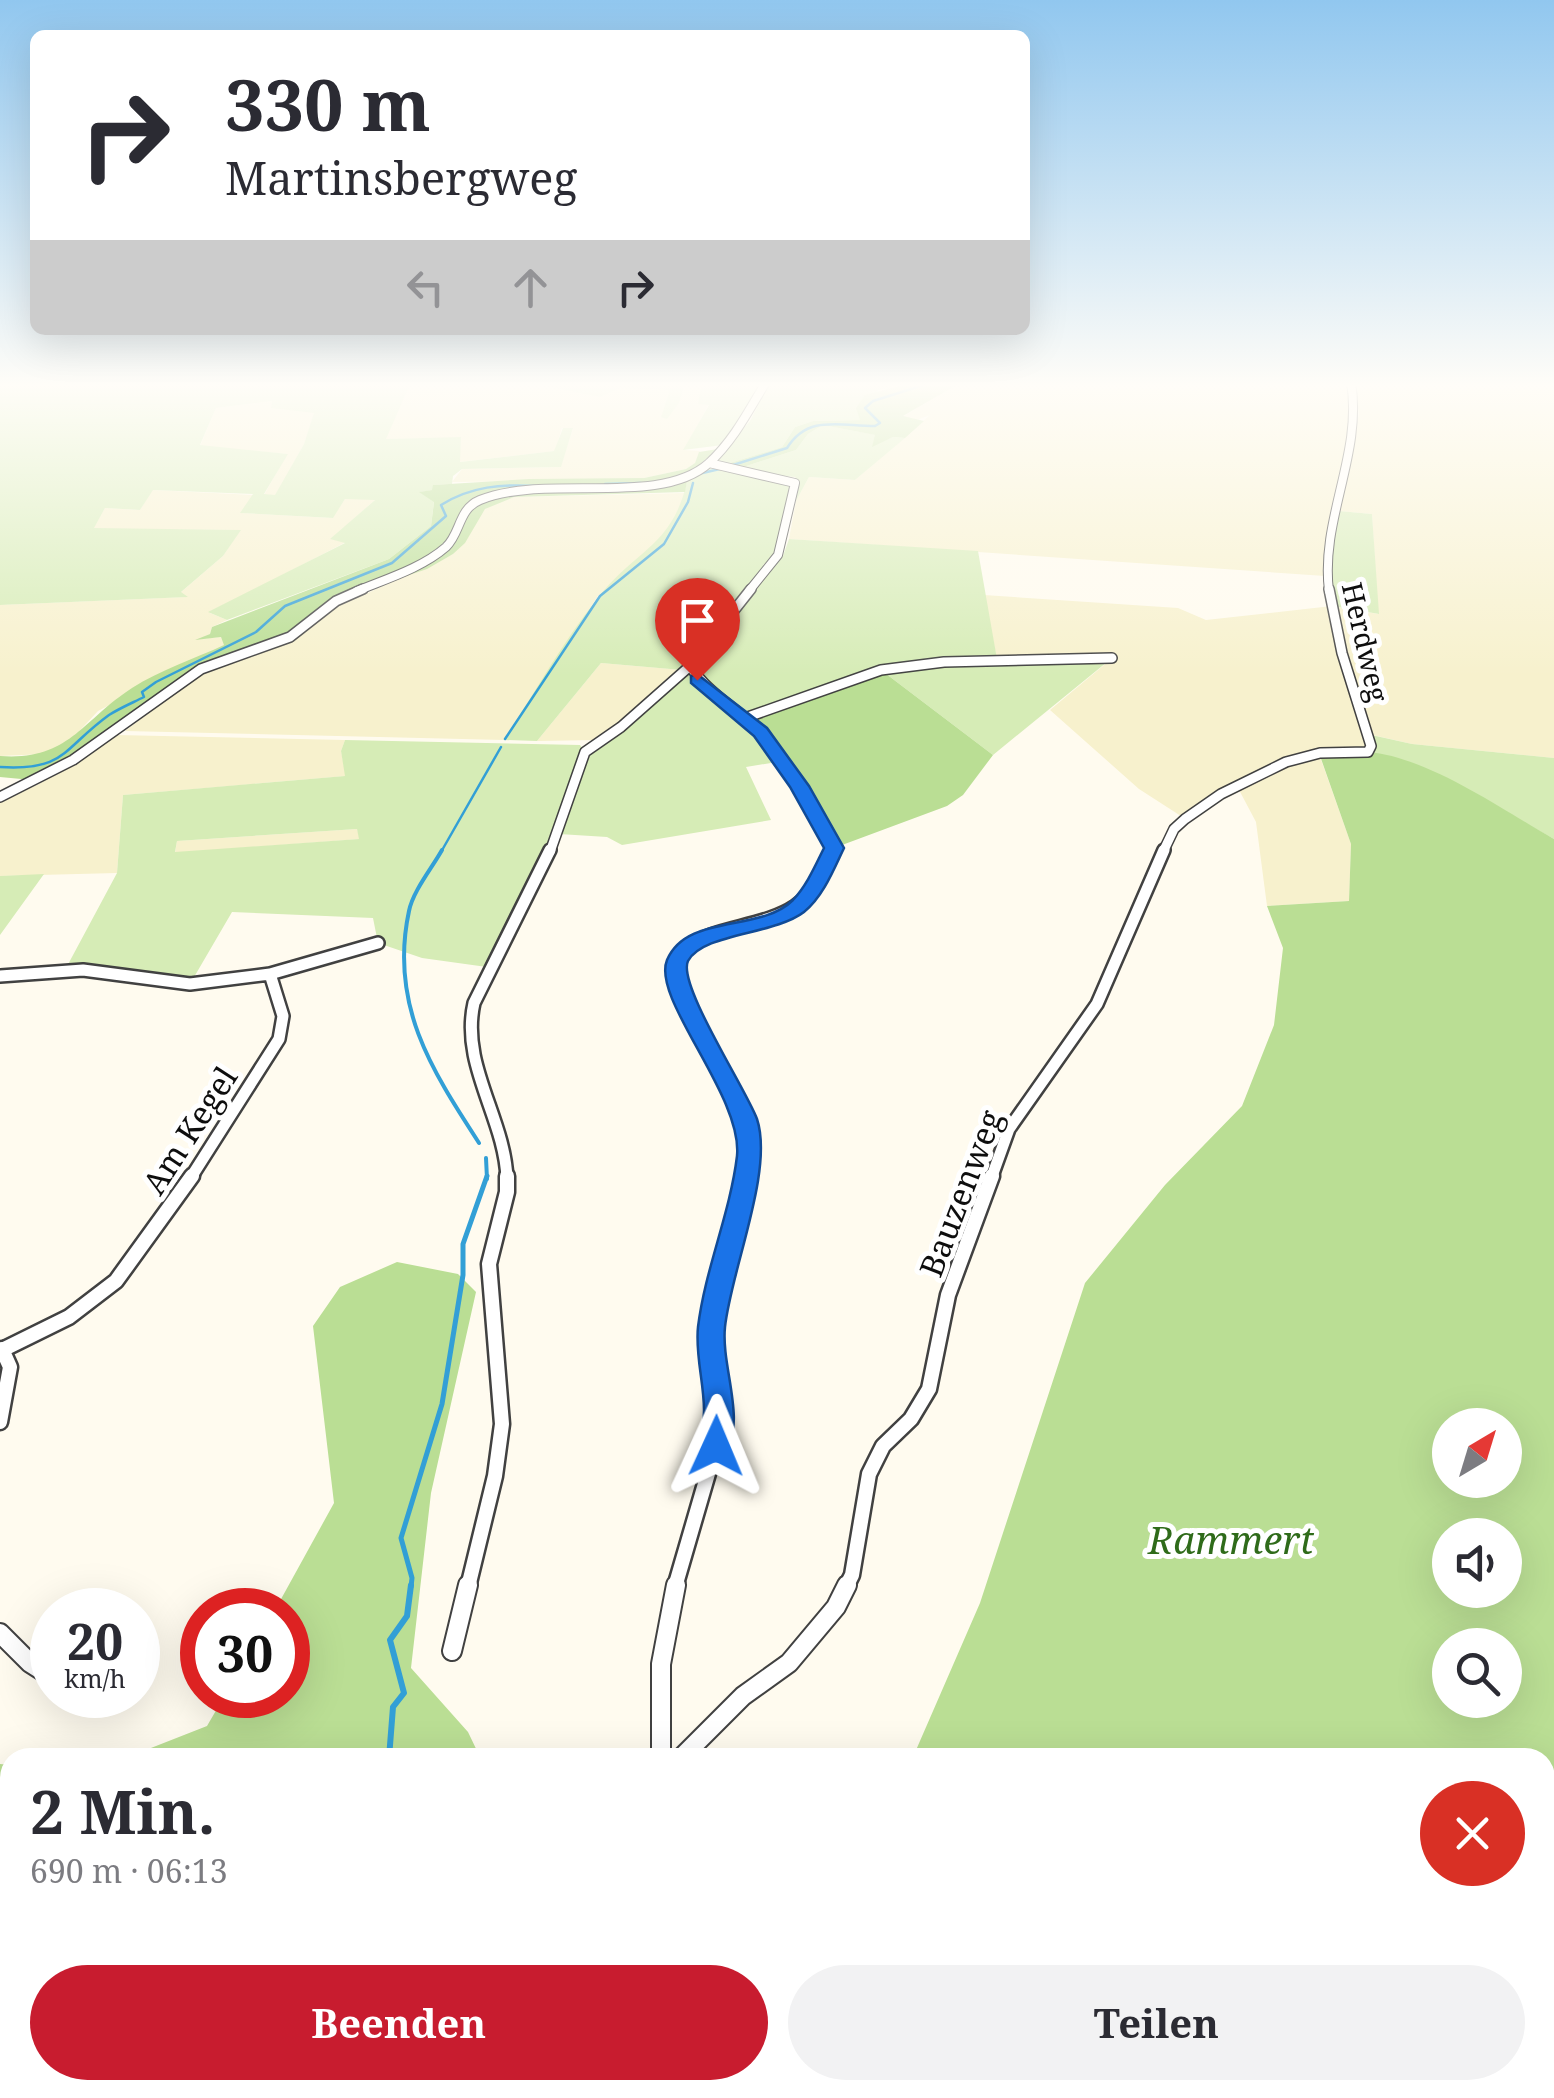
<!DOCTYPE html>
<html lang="de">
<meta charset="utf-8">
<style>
:root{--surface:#fff;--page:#f2f2f3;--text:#2b2b33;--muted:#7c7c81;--accent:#c81c2f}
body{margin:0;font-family:"Noto Serif",serif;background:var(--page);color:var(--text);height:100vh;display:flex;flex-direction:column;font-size:38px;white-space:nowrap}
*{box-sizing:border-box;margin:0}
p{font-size:32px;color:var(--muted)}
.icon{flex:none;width:55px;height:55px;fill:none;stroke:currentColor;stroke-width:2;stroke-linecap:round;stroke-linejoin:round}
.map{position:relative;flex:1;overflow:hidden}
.drawer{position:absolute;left:0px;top:1748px;width:1555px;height:352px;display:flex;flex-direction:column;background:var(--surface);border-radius:30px 30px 0 0;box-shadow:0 10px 40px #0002}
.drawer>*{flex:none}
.top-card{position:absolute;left:30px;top:30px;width:1000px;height:305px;border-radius:15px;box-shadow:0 10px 40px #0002;background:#fff;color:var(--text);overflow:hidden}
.needle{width:65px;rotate:38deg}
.buttons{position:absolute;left:1432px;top:1408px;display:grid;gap:20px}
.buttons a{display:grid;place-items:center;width:90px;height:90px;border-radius:50%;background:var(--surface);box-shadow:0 10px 40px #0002;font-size:50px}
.speed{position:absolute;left:30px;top:1588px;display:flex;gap:20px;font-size:50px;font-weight:700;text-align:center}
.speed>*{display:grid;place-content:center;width:130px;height:130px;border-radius:50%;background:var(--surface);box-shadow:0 10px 40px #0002;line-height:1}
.speed small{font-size:25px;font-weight:400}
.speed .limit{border:15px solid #d22;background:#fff;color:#111}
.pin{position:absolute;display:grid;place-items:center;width:85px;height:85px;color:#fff;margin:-102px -42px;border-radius:50% 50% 50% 0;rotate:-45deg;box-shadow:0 0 10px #0007}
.pin .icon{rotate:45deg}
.me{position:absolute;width:110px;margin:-55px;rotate:1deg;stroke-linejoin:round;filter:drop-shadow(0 0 8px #0008)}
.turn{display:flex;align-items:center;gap:35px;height:210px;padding:0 30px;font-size:45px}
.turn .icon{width:130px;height:130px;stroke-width:2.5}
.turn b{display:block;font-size:70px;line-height:85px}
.lanes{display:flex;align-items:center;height:95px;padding:0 30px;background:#0003;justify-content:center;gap:50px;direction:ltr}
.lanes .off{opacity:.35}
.round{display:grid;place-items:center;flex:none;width:105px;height:105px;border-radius:52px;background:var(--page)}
.head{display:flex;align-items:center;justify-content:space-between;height:170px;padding:0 30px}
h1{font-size:60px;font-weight:700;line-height:75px}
.button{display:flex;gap:20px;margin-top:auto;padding:20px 30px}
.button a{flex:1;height:115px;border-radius:60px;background:var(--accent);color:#fff;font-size:40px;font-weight:700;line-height:115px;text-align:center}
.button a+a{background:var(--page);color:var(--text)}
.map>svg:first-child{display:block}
.farmland{fill:#f7f1cd}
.green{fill:#d6ecb6;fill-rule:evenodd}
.forest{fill:#bade94;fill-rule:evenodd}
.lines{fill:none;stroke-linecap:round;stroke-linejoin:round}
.stream-far3{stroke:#329fd6;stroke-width:2.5}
.stream-far2{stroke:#329fd6;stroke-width:4}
.stream-far1{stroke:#329fd6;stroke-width:5}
.stream{stroke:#329fd6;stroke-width:6}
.minor-far4-casing{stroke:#414141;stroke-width:10}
.minor-far3-casing{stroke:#414141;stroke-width:12}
.minor-far2-casing{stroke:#414141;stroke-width:16}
.minor-far1-casing{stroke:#414141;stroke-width:19}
.minor-casing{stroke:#414141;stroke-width:22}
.minor-far4{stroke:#fff;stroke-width:8}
.minor-far3{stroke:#fff;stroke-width:9}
.minor-far2{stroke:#fff;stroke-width:11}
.minor-far1{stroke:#fff;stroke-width:14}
.minor{stroke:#fff;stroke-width:18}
.route{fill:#1a73e8;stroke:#114b97;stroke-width:2.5}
.labels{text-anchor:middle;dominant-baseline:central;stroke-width:10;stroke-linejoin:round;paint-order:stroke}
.far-street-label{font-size:28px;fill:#0e0e0e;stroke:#fff}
.street-label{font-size:32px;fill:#0e0e0e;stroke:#fff}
.near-park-label{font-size:38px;font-style:italic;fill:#2f6b1a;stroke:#fff}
</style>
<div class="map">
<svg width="1554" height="2098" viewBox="0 0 1554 2098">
<rect width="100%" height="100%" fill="#fffbef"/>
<path class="farmland" d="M411,382H533L600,397L620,388L671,390L675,407L685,382H702L709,404L684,450L700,451L695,463L686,469L644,478L582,481L452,482L462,469L560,467L573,429L562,428L555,451L459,462L461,438L385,439Z
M962,382H1348L1352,395L1350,432L1324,552L1325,576L789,539L796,501L809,477L855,480L930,415L917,420L902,417Z
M1355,382H1554V758L1412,744L1368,734V752L1319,754L1351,844L1349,901L1267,906L1256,822L1238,788L1184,818L1139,789L1050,710L1110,660L997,659L984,595L1178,608L1206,620L1332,606L1378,614L1372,514L1339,511L1359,414Z
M273,401L315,413L304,444L276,495H264L287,454L200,446L216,408Z
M152,490L254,495L241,513L332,518L345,499H376L331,539L346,542L210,613L227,620L212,627L210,634L200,639L221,637L225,645L98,711L71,740L46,754L0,756V605L186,597L180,593L223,556L240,530L93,529L105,508L140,510Z
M687,493L672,523L647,553L598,596L504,740L125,731L193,679L221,665L280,645L305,632L326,612L453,554L485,509L498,502L514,497Z
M601,663L682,670L619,727L597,740L537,741Z
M116,735L345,740L341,751L346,776L123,795L117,873L0,876V801L39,784Z
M357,829L360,839L175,853L177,841Z"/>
<path class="green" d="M0,382H411L386,439L461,437L460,462L554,451L563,428H573L561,467L462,469L453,476L452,484L433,485V490L420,492L434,501L431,526L389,559L227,620L208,612L345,543L330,539L375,500L345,499L333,518L240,513L253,494L153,490L140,510L105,508L94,528L241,530L223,556L181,592L188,597L0,605ZM272,401L271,408L314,413L304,444L275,495L264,494L288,454L200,445L216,408Z
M685,382L679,403L667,419L661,417L670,390L620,388L600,397L531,383Z
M702,382H761L723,445L683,450L709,405L698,404Z
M770,382H847L895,387L878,390L861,420L813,421L795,427L782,447L720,466L716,459L750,421Z
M823,425L876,435L873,445L893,437L905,438L855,480L809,477L796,501L799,482L795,477L731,471L796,450L808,434Z
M713,467L792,483L776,555L769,564H763L766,566L682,670L601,663L537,741L504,740C534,694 562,643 597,599C633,551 673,547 687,481Z
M1339,511L1372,514L1379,614L1332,606V553Z
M789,539L978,551L997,659L1112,658L993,755L881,670L783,761L746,767L771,820L622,845L607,837L559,834L494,968L422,958L378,943L373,918L232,912L190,984L65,970L117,873L123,795L345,776L341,751L345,740L580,745L584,751L700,659L783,556ZM357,829L359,839L175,852L177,841Z
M1367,734L1412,744L1554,758V839L1447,779L1368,752Z
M44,874L0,935V876Z"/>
<path class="forest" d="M914,382H962L903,416L924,421L905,438L893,437L872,447L875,435L823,425L808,434L796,450L731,471L720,466L782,447L795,427L813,421L860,420L856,408L865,395Z
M718,449L680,481H687L685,492L514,497L485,509L465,543L453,554L427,569L335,600L289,636L223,659L71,759L32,780L0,777V756C69,761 81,721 132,688C160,670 194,659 224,645L221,637L195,640L210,634L212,627L389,559L431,526L434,502L419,492L432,490L433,485L529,479L644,478L686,469L695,463L699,452Z
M881,670L993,755L963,795L947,806L834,848L799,786L745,718Z
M1368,752C1428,757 1501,809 1554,839V2098H0V1764L10,1765V2090H1545V1758L913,1757L980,1603L1085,1283L1165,1185L1242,1106L1274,1025L1283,948L1267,906L1349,901L1351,844L1319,753ZM1450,1425H1505V1480H1450ZM1450,1535H1505V1590H1450ZM1450,1645H1505V1700H1450Z
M397,1262L458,1274L476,1292L431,1493L411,1668L468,1732L480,1757H128L207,1726L225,1695H288V1610H275L334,1503L313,1326L340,1287Z"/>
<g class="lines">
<path class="stream-far3" d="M733,465L787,448C808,414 840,426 875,426L880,423L865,408L873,401L933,382
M694,475L724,468
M605,484L641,483
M505,739L600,596L664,544L688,502L693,483
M0,767C66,771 62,749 109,715C120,708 132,703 144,697L142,692L156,682L256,632L285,606L392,563L446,516L441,505C471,486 502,484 536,486
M441,852L501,747"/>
<path class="stream-far2" d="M442,850C432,868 413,891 409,911C389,1004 431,1069 479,1143
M486,1158L487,1179"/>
<path class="stream-far1" d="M411,1587L412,1578L401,1538L442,1404L463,1275V1244L487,1176"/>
<path class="stream" d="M389,1758L393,1707L404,1693L390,1640L407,1616L411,1585
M405,2090L408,2098"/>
<defs>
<path id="minor-far4" d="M709,463L795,483L778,555L749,591
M357,591C386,579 422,568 446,547C461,533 458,509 480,500C546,473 659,508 709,463C734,440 749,410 766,382
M1329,591C1320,519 1363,454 1351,382"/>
<path id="minor-far3" d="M690,666C708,693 735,707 758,730C791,763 812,807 834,848L832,852
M745,718L881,670L944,662L1112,658
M0,797L73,760L201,669L290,637L336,601L363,589
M550,852L585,752L621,727L690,666L751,589
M1163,852L1174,829L1185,819L1221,794L1286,762L1320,753L1368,752L1371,746L1342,653L1329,589"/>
<path id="minor-far2" d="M0,976L83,970L190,984L270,974
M190,1179L279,1039L283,1016L270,974L378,943
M507,1179C505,1118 460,1065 474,1003L550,850
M746,1179C756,1114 714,1064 688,1009C645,919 747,939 795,906C815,892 824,871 833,850
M991,1179L1009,1129L1097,1004L1164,850"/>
<path id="minor-far1" d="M0,1351L69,1317L116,1281L192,1176
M0,1422L10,1367L2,1349
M468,1587L495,1476L502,1424L489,1264L507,1192V1176
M675,1587L716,1446L712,1325L746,1176
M846,1587L852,1575L869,1474L883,1446L911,1419L929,1389L948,1295L992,1176"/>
<path id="minor" d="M0,1633L30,1663L52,1677
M452,1651L468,1585
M661,1758V1664L676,1585
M681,1758L743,1696L789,1663L836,1607L847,1585
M643,2098L646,2090"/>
</defs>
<use href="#minor-far4" class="minor-far4-casing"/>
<use href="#minor-far3" class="minor-far3-casing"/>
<use href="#minor-far2" class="minor-far2-casing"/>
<use href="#minor-far1" class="minor-far1-casing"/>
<use href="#minor" class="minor-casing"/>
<use href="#minor-far4" class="minor-far4"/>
<use href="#minor-far3" class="minor-far3"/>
<use href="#minor-far2" class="minor-far2"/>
<use href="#minor-far1" class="minor-far1"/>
<use href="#minor" class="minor"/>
</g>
<linearGradient id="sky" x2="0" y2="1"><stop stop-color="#91c7ef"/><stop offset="0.57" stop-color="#fffdf8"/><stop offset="1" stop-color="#fffdf8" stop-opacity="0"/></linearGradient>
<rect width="1554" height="676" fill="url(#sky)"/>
<path class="route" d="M697,674L767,728L809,786L844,848C834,869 823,897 804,912C774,935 703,933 688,961C677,984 746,1089 757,1119C774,1171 731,1270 725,1327C721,1367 746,1417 726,1454L716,1458L706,1454C699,1441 704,1425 704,1410C704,1383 695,1354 698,1327C705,1269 730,1214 737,1156C743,1096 651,999 667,960C687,913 760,933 793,900C807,885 815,866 824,848L790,787L754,736L691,683V676Z"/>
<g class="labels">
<g class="far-street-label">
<text transform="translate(1366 642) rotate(77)">Herdweg</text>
</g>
<g class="street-label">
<text transform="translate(189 1130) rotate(-57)">Am Kegel</text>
<text transform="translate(960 1193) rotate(-69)">Bauzenweg</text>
</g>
<g class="near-park-label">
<text x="1231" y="1539">Rammert</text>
</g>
</g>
</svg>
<div class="buttons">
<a><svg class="needle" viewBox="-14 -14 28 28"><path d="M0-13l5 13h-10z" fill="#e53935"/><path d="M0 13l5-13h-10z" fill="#7c7c81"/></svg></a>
<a><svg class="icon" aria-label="sound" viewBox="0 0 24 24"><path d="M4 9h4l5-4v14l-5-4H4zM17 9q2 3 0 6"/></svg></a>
<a><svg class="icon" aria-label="search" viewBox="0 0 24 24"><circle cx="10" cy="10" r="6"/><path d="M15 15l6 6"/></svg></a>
</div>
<div class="speed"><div>20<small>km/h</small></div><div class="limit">30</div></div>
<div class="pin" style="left:697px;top:680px;background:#d93025"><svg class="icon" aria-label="arrive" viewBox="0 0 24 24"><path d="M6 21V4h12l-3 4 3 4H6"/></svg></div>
<svg class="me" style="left:716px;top:1446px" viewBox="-20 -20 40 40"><path d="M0-17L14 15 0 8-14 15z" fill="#1a73e8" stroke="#fff" stroke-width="4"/></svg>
<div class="top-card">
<div class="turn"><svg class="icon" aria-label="right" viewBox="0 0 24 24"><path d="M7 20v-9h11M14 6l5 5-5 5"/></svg><div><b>330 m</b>Martinsbergweg</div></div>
<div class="lanes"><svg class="icon off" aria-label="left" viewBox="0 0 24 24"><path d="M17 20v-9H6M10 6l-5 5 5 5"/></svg><svg class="icon off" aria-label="ahead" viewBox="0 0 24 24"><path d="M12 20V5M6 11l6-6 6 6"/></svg><svg class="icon" aria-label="right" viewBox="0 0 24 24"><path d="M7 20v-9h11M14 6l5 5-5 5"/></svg></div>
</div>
<section class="drawer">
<div class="head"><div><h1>2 Min.</h1><p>690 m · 06:13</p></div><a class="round" style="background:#d93025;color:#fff"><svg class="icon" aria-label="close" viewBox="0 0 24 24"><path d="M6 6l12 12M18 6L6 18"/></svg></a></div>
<div class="button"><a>Beenden</a><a>Teilen</a></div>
</section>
</div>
